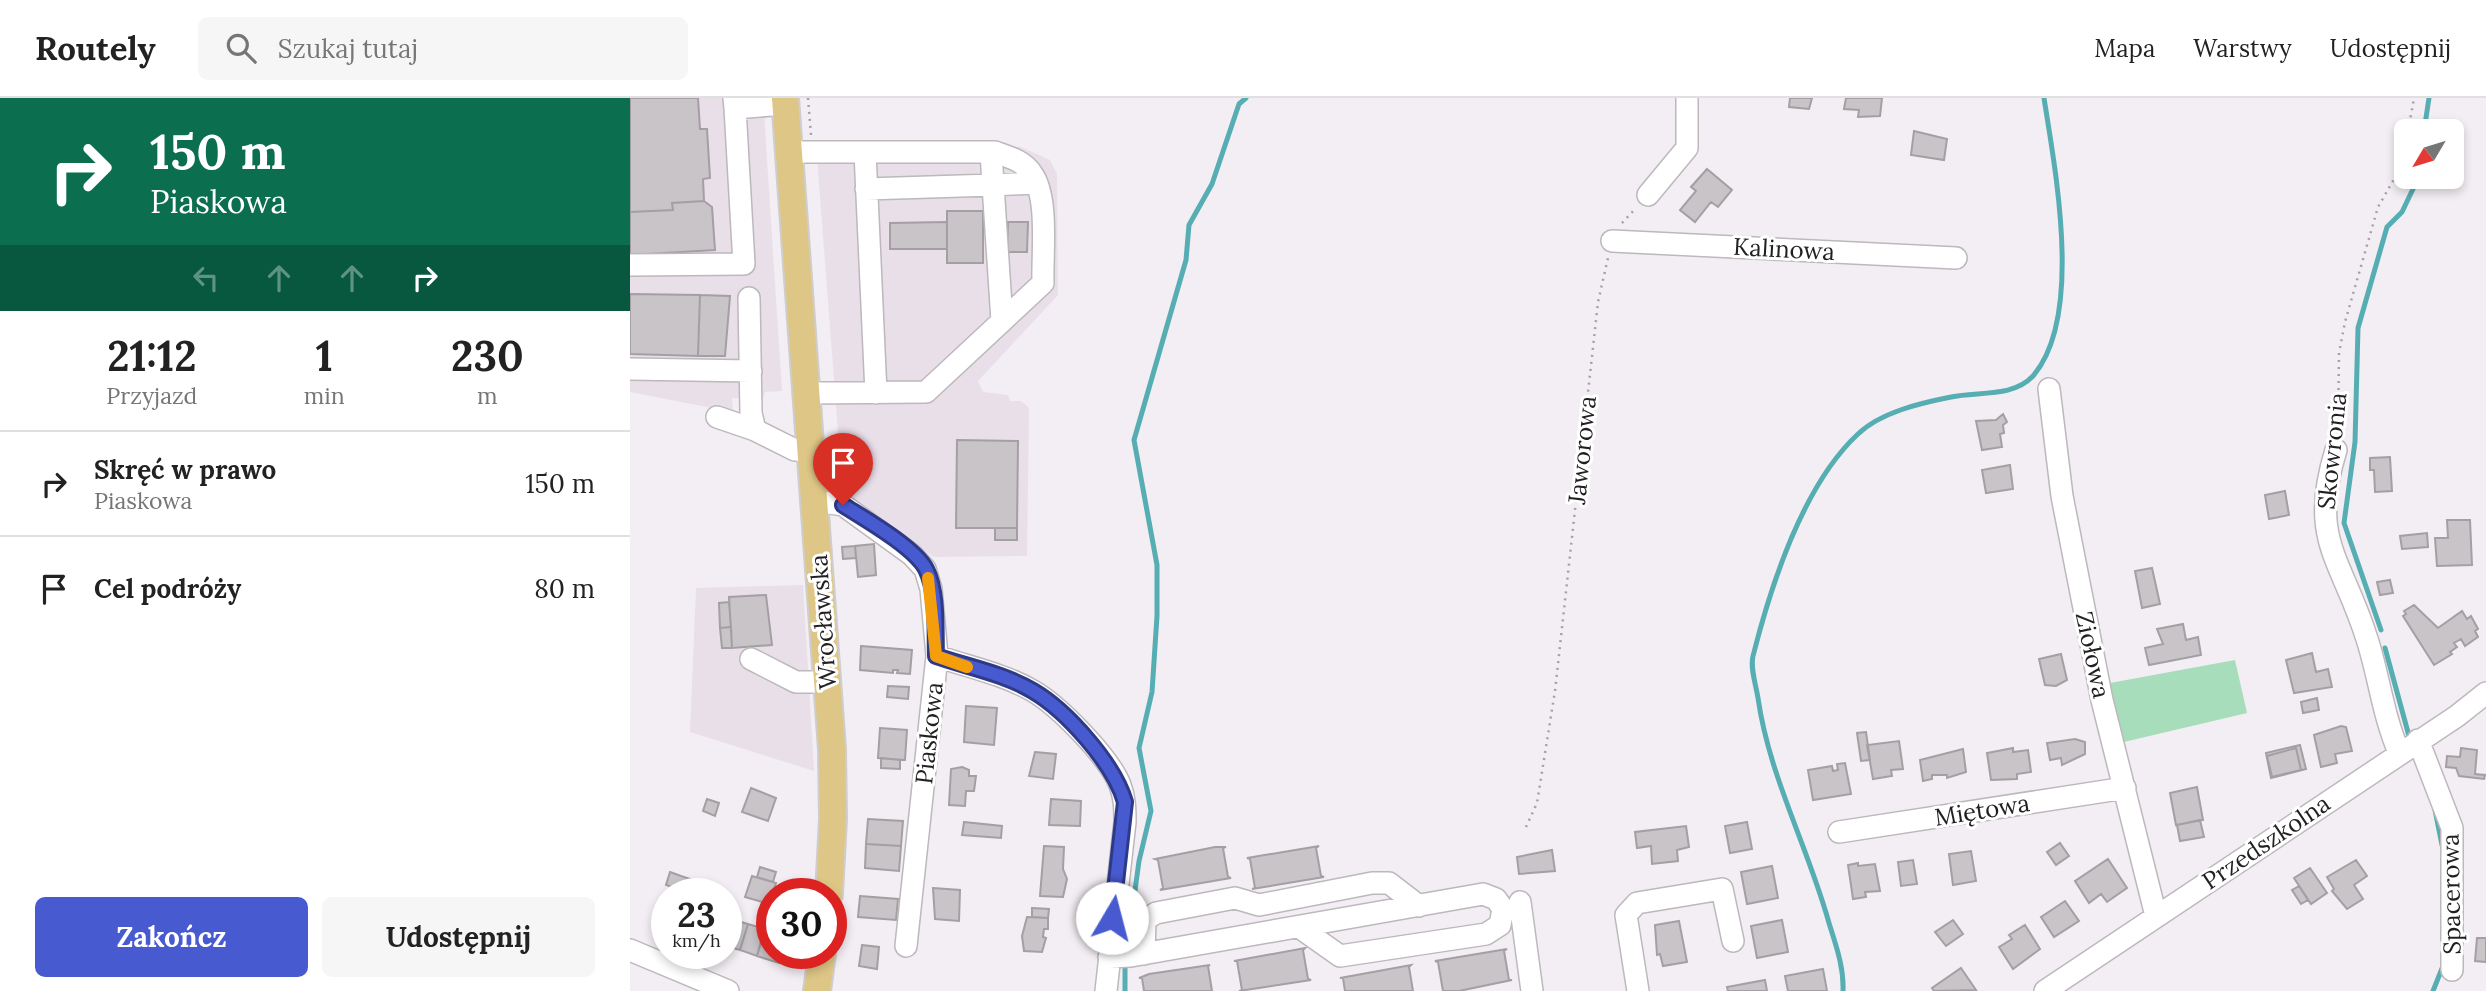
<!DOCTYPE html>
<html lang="pl">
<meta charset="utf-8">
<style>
:root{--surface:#fff;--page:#f6f6f6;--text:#222;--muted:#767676;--line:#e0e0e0;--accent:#475acf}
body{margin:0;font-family:Lora,serif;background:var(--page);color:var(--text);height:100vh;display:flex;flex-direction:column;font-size:26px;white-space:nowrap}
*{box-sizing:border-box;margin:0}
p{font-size:23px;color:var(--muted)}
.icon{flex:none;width:38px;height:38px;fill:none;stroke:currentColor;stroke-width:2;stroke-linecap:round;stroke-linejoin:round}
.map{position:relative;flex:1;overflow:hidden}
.side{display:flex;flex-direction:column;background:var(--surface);width:630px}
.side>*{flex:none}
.banner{background:#0b6e4f;color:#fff;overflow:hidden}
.needle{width:46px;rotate:232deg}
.fabs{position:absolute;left:1764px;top:21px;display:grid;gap:14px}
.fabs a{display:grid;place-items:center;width:70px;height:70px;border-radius:10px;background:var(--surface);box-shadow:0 4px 10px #0003;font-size:35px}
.speed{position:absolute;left:21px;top:780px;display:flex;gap:14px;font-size:35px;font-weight:700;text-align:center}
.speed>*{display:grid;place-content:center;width:91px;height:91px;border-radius:50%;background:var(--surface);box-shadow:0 4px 10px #0003;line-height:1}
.speed small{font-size:18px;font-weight:400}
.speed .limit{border:10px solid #d22;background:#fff;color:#111}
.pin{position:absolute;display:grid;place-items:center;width:60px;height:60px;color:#fff;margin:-72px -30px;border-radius:50% 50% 50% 0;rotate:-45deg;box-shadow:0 0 7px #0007}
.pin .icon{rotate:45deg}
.me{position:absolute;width:77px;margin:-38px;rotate:8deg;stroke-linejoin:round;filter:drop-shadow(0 0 5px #0008)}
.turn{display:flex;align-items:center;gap:24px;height:147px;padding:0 35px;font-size:32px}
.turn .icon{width:91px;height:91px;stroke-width:2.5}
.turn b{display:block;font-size:49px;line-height:60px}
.lanes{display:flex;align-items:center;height:66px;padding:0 35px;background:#0003;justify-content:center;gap:35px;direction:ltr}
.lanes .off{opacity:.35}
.eta{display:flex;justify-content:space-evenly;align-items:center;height:119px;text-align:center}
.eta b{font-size:42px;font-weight:700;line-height:49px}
.cta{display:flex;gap:14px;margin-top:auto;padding:14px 35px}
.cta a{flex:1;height:80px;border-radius:10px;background:var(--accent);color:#fff;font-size:28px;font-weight:700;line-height:80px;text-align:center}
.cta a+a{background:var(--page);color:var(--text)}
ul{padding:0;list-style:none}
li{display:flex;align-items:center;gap:21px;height:105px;padding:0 35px;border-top:2px solid var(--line)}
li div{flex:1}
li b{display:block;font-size:26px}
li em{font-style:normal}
header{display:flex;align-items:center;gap:42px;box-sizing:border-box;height:98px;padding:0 35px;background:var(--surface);border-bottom:2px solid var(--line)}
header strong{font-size:33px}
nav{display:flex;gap:38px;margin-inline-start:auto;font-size:24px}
.search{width:490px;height:63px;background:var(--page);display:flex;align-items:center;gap:18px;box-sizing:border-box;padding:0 24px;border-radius:10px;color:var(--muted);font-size:26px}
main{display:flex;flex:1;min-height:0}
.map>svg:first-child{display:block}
.built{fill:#e9dfe9}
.green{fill:#a7ddba}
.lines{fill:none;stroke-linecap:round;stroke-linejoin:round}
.stream{stroke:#56aeb3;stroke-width:5}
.building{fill:#c8c4c8;stroke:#a39fa3;stroke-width:2}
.minor-casing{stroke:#bcb8bc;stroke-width:24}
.major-casing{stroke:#cecece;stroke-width:30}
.path{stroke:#a4a0a4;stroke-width:2.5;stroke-dasharray:2 5;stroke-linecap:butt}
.minor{stroke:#fff;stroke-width:21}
.major{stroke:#dec686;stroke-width:26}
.route-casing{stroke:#2e3a87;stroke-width:18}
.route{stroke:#475acf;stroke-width:12}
.slow{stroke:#f59e0b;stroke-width:12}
.labels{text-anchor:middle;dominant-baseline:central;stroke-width:6;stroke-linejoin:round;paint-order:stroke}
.street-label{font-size:24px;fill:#211f21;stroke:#fff}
</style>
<header>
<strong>Routely</strong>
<div class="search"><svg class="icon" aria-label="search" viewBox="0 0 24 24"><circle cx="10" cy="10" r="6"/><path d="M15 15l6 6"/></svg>Szukaj tutaj</div>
<nav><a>Mapa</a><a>Warstwy</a><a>Udostępnij</a></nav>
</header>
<main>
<section class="side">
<div class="banner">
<div class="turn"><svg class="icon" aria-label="right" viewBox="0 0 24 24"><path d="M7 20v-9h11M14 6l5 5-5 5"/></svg><div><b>150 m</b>Piaskowa</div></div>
<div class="lanes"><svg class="icon off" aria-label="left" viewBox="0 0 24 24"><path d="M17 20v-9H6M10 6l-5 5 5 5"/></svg><svg class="icon off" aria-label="ahead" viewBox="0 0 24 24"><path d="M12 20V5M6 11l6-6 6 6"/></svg><svg class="icon off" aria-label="ahead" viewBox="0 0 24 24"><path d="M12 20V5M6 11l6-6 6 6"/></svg><svg class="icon" aria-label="right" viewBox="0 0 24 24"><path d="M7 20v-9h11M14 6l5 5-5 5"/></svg></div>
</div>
<div class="eta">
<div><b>21:12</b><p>Przyjazd</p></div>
<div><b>1</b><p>min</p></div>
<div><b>230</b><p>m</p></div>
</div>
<ul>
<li><svg class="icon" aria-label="right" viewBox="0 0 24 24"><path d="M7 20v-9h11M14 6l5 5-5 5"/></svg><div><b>Skręć w prawo</b><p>Piaskowa</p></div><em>150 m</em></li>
<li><svg class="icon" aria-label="arrive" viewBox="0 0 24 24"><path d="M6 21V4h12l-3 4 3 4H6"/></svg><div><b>Cel podróży</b></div><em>80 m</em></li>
</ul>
<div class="cta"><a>Zakończ</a><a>Udostępnij</a></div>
</section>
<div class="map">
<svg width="1856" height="893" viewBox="0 0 1856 893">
<rect width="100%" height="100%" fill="#f3eef3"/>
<path class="built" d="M0,0H133L152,293L135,294L133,301L102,300L103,314L0,294Z
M186,47H373L391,49L420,62L427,76L428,197L348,283L353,294L378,297L380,303H391L399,310L397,458L304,459L213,398Z
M173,487L184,673L60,634L66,490Z"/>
<path class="green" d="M1605,562L1617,615L1494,644L1480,585Z"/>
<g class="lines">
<path class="stream" d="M1794,33L1799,0
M1751,532L1714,425L1725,344L1728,230L1757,129L1772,114L1783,91
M1755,550L1779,638
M1805,712L1812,747
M498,844L509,763L521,713L509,650L522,594L527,518V467L504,342L556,162L559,127L582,86L609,6L616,0
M495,868V893
M1213,893C1214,869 1206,848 1199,825C1178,749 1139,678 1128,600C1126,587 1120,570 1123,558C1141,487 1173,387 1228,336C1251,314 1291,305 1321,299C1347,293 1383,300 1403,278C1454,219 1425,71 1414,0
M1803,893L1813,868"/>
</g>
<path class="building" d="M0,0H68L70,31H77L80,80L73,81L74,103L42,105L43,112L0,114Z
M1160,0H1182L1179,11L1159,9Z
M1216,0H1252L1250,18L1228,19L1229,12L1214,11Z
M1284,33L1317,41L1314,62L1281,57Z
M1077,71L1102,92L1088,109L1081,104L1065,124L1050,112L1066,93L1061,89Z
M74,103L82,109L85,152L0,157V114L43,112L42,105Z
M317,113H353V165H317Z
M317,124V151H260V125Z
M378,124H398L397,154H377Z
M0,196L70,197L68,258L0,256Z
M70,197L100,198L95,258H68Z
M1373,316L1377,324L1373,327L1374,335L1370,336L1372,349L1352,352L1346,323L1366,322Z
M327,342L388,343L387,430H326Z
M1760,359L1762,393L1745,394L1744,372H1740V360Z
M1380,367L1383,391L1356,395L1352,372Z
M1655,393L1659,417L1639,421L1635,397Z
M1817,422H1840L1842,467L1807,468L1805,440H1818Z
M365,430H387V442H365Z
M1797,435L1798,449L1772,451L1770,438Z
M244,446L246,477L228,479L225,448Z
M225,448L226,460L213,461L212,449Z
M1522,470L1530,506L1512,510L1505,473Z
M1760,482L1763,495L1750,497L1747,484Z
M136,497L142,547L102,550L99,499Z
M99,504L101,529L90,530L89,505Z
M1784,507L1808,530L1832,513L1837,521L1841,518L1848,531L1845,533L1848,539L1835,548L1831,541L1824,545L1827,549L1820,554L1822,556L1804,567L1773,518L1776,516L1774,513Z
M1553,526L1556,542L1568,539L1571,557L1519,567L1515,550L1533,546L1527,531Z
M101,529L102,550H92L90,530Z
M231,548L282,552L280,576L267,575L268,572H263V575L230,572Z
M1682,555L1686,574L1698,571L1702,589L1664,595L1656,562Z
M1431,556L1437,582L1426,588L1415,587L1409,561Z
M258,588L279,589L278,601L257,599Z
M1687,600L1689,612L1673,615L1671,604Z
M336,608L367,610L364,647L334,644Z
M1711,628L1716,629L1722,653L1705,656L1707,665L1691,669L1684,637Z
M250,630L277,632L275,662L248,660Z
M1236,634L1240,662L1231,663L1227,635Z
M1445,641L1455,644V656L1432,667L1431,660L1420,662L1417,645Z
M1269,643L1273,671L1261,672L1262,678L1243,681L1237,647Z
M1670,647L1676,671L1641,680L1636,655Z
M1383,650V654L1398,652L1401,674L1387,676V681L1361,682L1357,655Z
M1666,650L1671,672L1642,679L1637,658Z
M1831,650L1847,652L1845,676L1855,677L1854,681L1829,678L1826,670L1816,669L1817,658L1830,659Z
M1333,651L1336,674L1317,680V677H1302V681L1293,683L1290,662Z
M405,654L426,656L423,681L399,678Z
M251,660L270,662V671L251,670Z
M1215,665L1221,696L1183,702L1178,672L1202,668L1203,673L1208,672L1207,666Z
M332,669L339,672V678H346L344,693H336L335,708L319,707L321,671Z
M1567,689L1573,722L1546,727L1540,695Z
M121,690L146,700L138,723L112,714Z
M77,701L89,705L85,718L73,713Z
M421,701L451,703L450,728L419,727Z
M238,721L273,723L271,748L236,746Z
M1570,722L1574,739L1550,743L1547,727Z
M334,724L372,728L371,740L332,737Z
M1117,724L1122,751L1100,755L1095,728Z
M1056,728L1059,749L1047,752L1048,763L1022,766L1021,748L1007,750L1005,734Z
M1430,745L1439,758L1426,767L1417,754Z
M236,746L271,748L269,773L235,770Z
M414,748L434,749L433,771L437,781L433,799L410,798Z
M689,748L686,750L691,778L694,779L622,791L625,790L620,761L617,760Z
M585,749H596L593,750L598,779L601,780L530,792L533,790L528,762L525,761Z
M922,752L925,773L889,776L887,759Z
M1341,753L1346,783L1323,787L1319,756Z
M1478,761L1497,790L1477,804L1471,796L1459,805L1445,783Z
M1283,762L1287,786L1271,788L1268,764Z
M1726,762L1737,778L1724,787L1733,801L1717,811L1702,793L1704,791L1697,779Z
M1228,765V768L1245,766L1250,793L1235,794L1236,799L1223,801L1218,767Z
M1142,768L1148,800L1117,806L1111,774Z
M130,769L146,774L143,784L127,779Z
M1680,770L1697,795L1681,806L1664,780Z
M40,774L57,780L53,793L36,787Z
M122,778L146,785L139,806L115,799Z
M57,780L87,790L85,796L52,795Z
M1669,788L1678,802L1671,806L1662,792Z
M303,790L330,792L329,823L305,821Z
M230,798L268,801L266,822L228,819Z
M1435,803L1449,823L1424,839L1411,819Z
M402,810L419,811L418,820L402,819Z
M397,819L418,820V831H414L413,839L416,840L412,854L394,853L392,838Z
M100,821L118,826L110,852L96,848Z
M1152,822L1158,854L1127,860L1121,828Z
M1323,822L1333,836L1316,848L1305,834Z
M1049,823L1057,864L1033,868L1030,856L1027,857L1025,827Z
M118,826L135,831L127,858L110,852Z
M1395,827L1410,851L1383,871L1369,849L1382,841L1379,837Z
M135,828L142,830V856H151L149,865L127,858Z
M1847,840H1856V864L1845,863Z
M232,847L249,849L247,871L229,868Z
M675,850L673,852L678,881L681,882L609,893L612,892L607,863H604Z
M877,851L874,853L879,882H882L829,893H813L808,864L805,863Z
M580,867L578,868L582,893H514L512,880H509L519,876Z
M781,867L779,869L783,893H715L713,880H710Z
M1331,870L1346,892L1304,893L1302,890Z
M1193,871L1197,893H1158L1155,878Z
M1135,882L1137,893H1098L1097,889Z"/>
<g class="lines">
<defs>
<path id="minor" d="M104,0L105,10L155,6
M159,54H365C379,59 394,63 402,76C419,99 412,156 413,185L296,294L176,295
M235,54L246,295
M361,54L363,87L406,85
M236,91L363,87L372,223
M1018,97L1057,50V0
M982,143L1326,160
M0,167L114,166L105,10
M119,200L121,315L125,332
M0,271L121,273
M1419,291L1432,398L1472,602L1526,818
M87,319L125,332L165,352L182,353
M1706,352C1678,442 1712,461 1737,541C1749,578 1753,618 1769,654
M186,403L213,407L282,457L295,471L301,491L307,558L276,848
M307,558C338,569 374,576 403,593C429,608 479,659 490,687C495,700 495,712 495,724L476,893
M121,561L166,584H197
M1788,642L1822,730V872
M1209,734L1495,690
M890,804L902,893
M0,852L98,893
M514,856L515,822L526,815L605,800L629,807L742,785H759L789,808
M479,859L501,858L853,796L866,801L873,811L870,827L856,836L710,858L669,829
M1008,893L996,817L1007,805L1092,791L1103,843
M1415,893L1827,618L1856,595"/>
<path id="major" d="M155,0L202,651L203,721L199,796
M187,893L192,856"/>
</defs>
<use href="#minor" class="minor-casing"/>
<use href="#major" class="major-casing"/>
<path class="path" d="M178,0L181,37
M1778,33L1784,0
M992,125L1006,110
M1708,334L1709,255L1715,224L1748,109L1767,76L1776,52
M896,729L907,705L925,593L968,204L978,160"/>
<use href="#minor" class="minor"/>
<use href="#major" class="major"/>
</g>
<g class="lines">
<defs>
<path id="route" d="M213,407C235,421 284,449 296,471C308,495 305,532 306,558C338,569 375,576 403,593C437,613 484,666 495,704L482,820"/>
</defs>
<use href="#route" class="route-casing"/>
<use href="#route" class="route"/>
<path class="slow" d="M298,480L306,558L337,569"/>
</g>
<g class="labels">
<g class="street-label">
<text transform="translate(1154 151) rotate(3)">Kalinowa</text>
<text transform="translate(952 352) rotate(-84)">Jaworowa</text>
<text transform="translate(1702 353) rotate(-84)">Skowronia</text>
<text transform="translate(193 524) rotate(-94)">Wrocławska</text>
<text transform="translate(1463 557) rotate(78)">Ziołowa</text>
<text transform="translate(299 635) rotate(-84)">Piaskowa</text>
<text transform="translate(1352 712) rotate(-9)">Miętowa</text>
<text transform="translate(1636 744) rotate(-34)">Przedszkolna</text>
<text transform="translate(1821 796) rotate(-91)">Spacerowa</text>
</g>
</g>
</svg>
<div class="fabs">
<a><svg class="needle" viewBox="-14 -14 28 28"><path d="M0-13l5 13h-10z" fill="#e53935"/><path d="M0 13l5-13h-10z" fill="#767676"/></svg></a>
</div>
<div class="speed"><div>23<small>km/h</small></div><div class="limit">30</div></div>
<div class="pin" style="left:213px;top:407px;background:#d93025"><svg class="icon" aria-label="arrive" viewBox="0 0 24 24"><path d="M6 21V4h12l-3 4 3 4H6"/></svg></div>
<svg class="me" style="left:482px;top:820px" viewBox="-20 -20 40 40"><circle r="19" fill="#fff"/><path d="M0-13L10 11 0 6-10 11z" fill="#475acf"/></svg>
</div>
</main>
